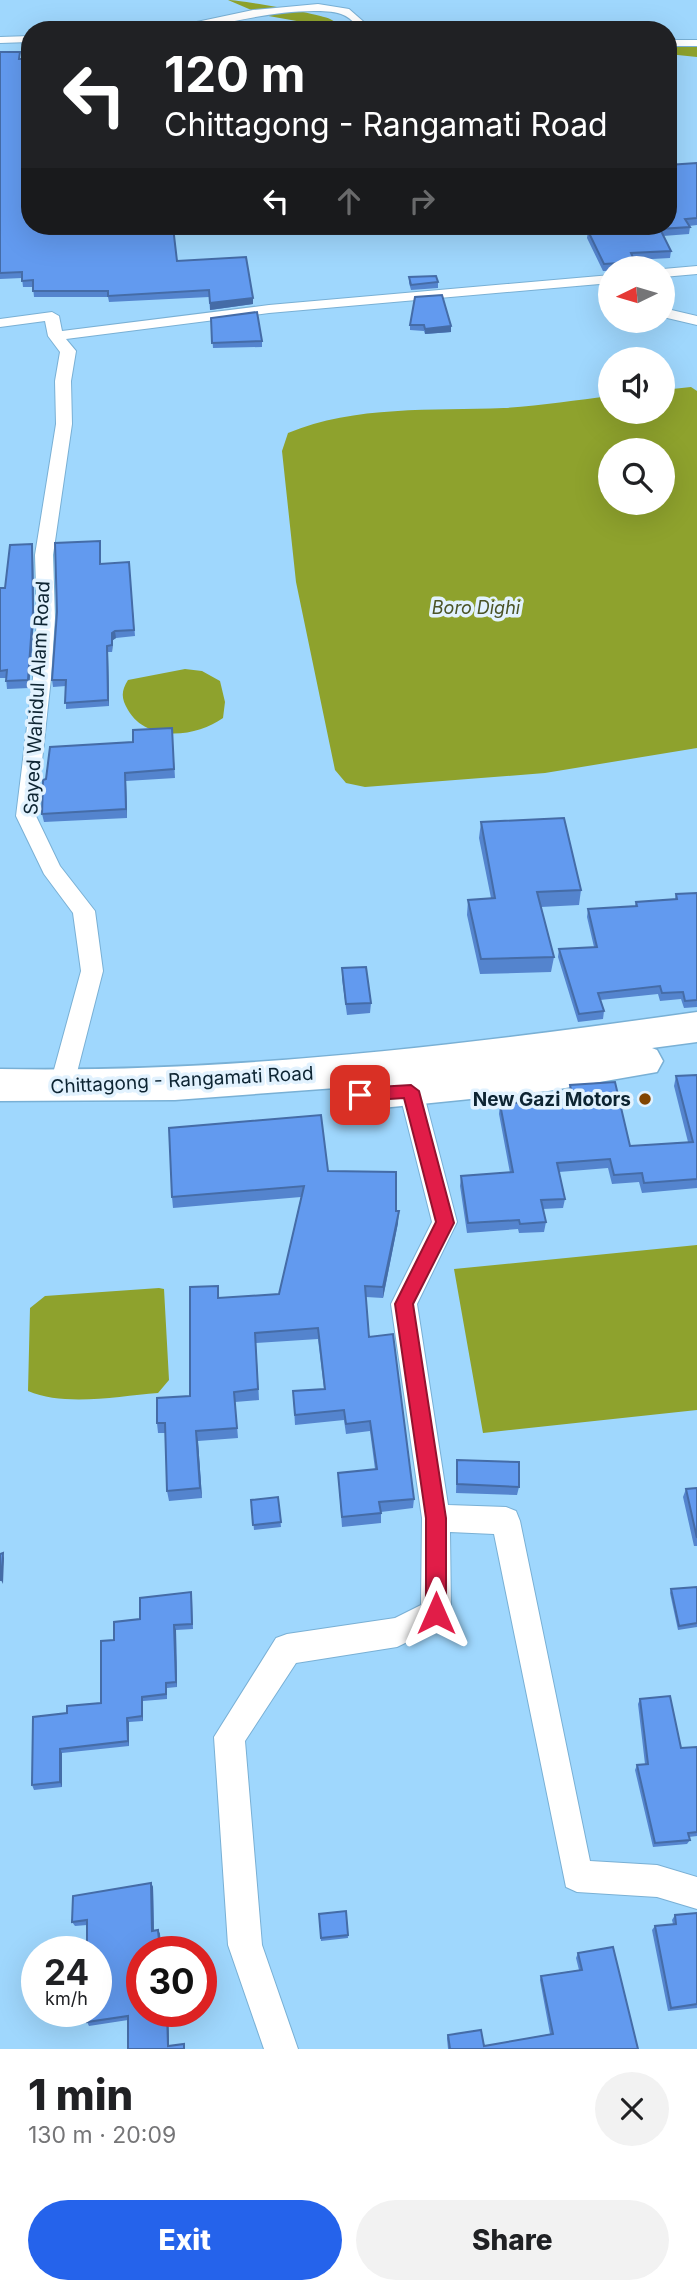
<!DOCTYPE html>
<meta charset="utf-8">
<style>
:root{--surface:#fff;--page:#f2f2f2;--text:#202124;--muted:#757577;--accent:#2563eb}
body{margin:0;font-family:Inter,sans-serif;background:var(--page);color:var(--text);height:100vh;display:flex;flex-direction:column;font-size:26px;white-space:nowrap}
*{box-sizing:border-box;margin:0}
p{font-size:23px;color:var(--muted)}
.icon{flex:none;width:38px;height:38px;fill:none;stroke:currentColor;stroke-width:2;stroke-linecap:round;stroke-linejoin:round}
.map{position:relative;height:2049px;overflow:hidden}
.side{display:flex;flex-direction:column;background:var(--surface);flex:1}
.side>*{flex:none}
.top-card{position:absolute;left:21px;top:21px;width:656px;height:214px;border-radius:28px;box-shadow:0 7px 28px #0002;background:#202124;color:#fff;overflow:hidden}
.needle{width:46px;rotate:265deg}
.fabs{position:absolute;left:598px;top:256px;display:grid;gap:14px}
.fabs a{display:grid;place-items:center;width:77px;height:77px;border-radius:50%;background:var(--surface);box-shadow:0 7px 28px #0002;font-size:35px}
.speed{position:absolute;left:21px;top:1936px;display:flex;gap:14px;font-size:35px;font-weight:700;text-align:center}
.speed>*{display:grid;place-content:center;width:91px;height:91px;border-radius:50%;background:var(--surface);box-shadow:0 7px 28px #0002;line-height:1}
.speed small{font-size:18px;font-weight:400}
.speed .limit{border:10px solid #d22;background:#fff;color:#111}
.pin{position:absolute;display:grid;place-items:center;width:60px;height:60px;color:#fff;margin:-30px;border-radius:14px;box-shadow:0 4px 10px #0006}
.me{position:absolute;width:77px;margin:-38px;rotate:0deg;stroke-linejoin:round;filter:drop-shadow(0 0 5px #0008)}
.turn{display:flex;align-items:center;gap:24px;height:147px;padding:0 28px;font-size:32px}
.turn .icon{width:91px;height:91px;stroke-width:2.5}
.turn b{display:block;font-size:49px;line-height:60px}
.lanes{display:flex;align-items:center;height:66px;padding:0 28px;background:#0003;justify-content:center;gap:35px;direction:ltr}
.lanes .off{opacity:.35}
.round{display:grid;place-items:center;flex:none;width:74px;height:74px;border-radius:37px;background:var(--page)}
.head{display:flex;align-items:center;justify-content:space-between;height:119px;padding:0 28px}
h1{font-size:42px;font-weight:800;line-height:52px}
.button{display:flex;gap:14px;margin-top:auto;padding:14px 28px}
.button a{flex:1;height:80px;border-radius:42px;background:var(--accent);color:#fff;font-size:28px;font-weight:800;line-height:80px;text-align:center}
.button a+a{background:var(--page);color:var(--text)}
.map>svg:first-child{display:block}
.water{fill:#8ea22d;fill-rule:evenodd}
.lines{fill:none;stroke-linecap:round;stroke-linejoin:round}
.canal{fill:#8ea22d;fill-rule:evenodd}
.minor-casing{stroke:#79b0d5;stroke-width:2}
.trunk-casing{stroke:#79b0d5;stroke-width:3}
.minor{fill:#fff;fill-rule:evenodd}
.trunk{fill:#fff;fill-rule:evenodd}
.wall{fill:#5484ce}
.shaded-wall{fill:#456ca7}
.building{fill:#629aef;stroke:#456ca7;stroke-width:2}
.route{fill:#e11d48;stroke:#92132f;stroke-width:2}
.poi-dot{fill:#814400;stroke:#e2f2fe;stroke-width:2.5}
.labels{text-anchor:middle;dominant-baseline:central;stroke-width:7;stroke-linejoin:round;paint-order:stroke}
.far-water-label{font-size:18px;font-style:italic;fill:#4b5427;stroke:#e2f2fe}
.street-label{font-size:19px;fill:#0d2432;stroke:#e2f2fe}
.poi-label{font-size:19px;font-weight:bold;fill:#0d2432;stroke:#e2f2fe;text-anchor:end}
</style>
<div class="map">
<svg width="697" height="2049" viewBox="0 0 697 2049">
<rect width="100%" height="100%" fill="#9fd7fd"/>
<path class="water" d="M691,387L697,391V748L545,773L365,787L346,783L335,770L296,582L282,451L288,433C355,405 433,411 504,408C540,406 576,400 611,396V411H663V390ZM611,450H663V502H611Z
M185,669L202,671L220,681L225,702L223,718C197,737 147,743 128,710C121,698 121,691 128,680Z
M697,1245V1410L483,1433L454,1269Z
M159,1288L164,1289L169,1380L158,1393C118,1396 66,1407 28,1391L30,1308L45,1296Z"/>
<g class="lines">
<path class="canal" d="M228,0C240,0 321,14 330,19C335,21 339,26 342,30H326L319,25L263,15Z
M668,44L697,47V57L668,54Z"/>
<defs>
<path id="minor" d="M318,4L349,9L373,30C356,30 355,19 341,14C333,11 322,11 314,11C261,11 212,30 159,30L253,10Z
M30,36V42L0,43V37Z
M668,40H697V46H668Z
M697,266V274L663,277V269Z
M611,275V283L269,313L66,339L76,351L71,381L72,424L53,555L55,618L51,678L36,816L60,866L95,911L103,971L73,1088L69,1095L61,1097L53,1095L49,1088L81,971L73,913L44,874L16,816L33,678L37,618L35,555L56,424L55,381L60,352L48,336L45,321L0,327V319L52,312L59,316L62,331L269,305Z
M663,308L697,316V325L663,317Z
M411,1082L419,1084L423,1091L457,1222L417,1304L448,1505L506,1507L516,1511L520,1521L590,1861L657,1865L697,1877V1909L657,1897L577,1892L566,1887L494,1534L450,1532L451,1613L446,1623L397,1647L296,1663L245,1741L262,1945L298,2049H264L228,1945L214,1737L276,1638L287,1634L395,1618L421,1605L422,1518L391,1304L432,1222L399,1091L403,1084Z"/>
<path id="trunk" d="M697,1012V1042L652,1048L657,1050L663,1061L657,1072L548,1091L352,1111L338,1106L332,1095L336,1088L175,1100L0,1101V1069C235,1073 465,1045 697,1012Z"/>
</defs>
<use href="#minor" class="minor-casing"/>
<use href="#trunk" class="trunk-casing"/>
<use href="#minor" class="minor"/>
<use href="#trunk" class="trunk"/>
</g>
<path class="wall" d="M0,52L30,226L177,261L253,304L210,310L209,297L109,302L108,297H34L33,287H23L22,278L0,279Z
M697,163V225L689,226L690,227L689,234L663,236L671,251L670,258L634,260L635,262V268H611V271H603L587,238L588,231L633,228L631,226H668Z
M409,278L438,282V288L411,290L409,283Z
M211,318L262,341V347L213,348Z
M410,325L451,326V332L425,334L424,331L410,330Z
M100,541L101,564L129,562L135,636L116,638L113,640L112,652H108L109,706L66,709V686L53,687L52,680Z
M32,544L33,551L34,618L29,688L7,689L6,678H0V588H5Z
M172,728L175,778L126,781L127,818L44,822L42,814L46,779L133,742Z
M481,822L581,890L579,905L541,907L554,957L551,972L480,974L467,915L468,900L491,898L479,838Z
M697,893V1007L684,1008L681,999L660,1001L658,994L600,1000L604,1011L603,1019L578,1022L558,957L559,949L594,947L587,917L588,909L635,906L636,902L675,899L676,894Z
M342,968L371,1003L370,1013L347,1015L342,979Z
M697,1075V1188L642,1193L639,1182L612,1184L608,1168L559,1172L565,1199L563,1208L543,1209L546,1222L544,1232L519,1233L518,1229L467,1233L460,1186L461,1176L510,1173L499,1114L500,1104L569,1099L568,1095L570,1085L630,1146L688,1142L674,1086L676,1076Z
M328,1171L396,1211L398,1223L383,1298L366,1297L369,1337L414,1499L413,1508L381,1512V1523L342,1527L338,1473L375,1469L370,1431L346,1434L344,1420L295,1425L293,1391L324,1389L318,1339L256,1343L259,1400L235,1402L238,1438L198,1441L202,1498L169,1501L167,1491L165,1433H158L157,1423L190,1396L219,1298L279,1294L301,1197L173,1208L172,1197Z
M457,1460L519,1487L517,1495L456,1493Z
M697,1488V1546H694L683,1497L686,1489Z
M278,1497L281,1527L254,1530L251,1500Z
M697,1587V1627L678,1630L670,1593L671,1589Z
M192,1598L193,1629L176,1630L177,1687L167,1688V1699L143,1701V1721L129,1722V1746L62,1753V1787L34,1790L32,1785L67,1713L101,1703L114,1640L140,1619Z
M640,1699L681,1748L697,1747V1836L689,1837L690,1840L687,1844L653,1847L635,1770L637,1765L645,1764L638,1704Z
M151,1883L153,1887L154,1931L158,1930L160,1934L161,1951H142L168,2011L169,2046L185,2048V2049H128V2020L89,2026L87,2022V1925L75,1926L72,1922Z
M346,1911L348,1938L321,1941L319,1914Z
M697,1913V2008L668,2011L652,1930L655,1926L673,1924L672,1920L675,1915Z
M578,1953L638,2049H448L447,2038L448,2035L484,2046L550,2034L540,1980L541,1976L579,1970L576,1958Z"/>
<path class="shaded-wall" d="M253,298V304L210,310V303Z
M451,326V332L425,334V329Z
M32,544L33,551L34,618L29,688L28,680Z
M115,631L116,638L113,640L112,652V633Z
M107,646L108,652L109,706L108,700Z
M125,773L126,781L127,818L126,809Z
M399,1211L398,1223L383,1298V1287Z
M196,1431L198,1441L202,1498L200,1488Z
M3,1553L4,1558L3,1584L1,1580Z
M174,1625L176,1630L177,1687L176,1682Z
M142,1697L143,1701V1721L142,1716Z
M127,1718L129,1722V1746L128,1741Z
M60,1749L62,1753V1787L60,1782Z
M151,1883L153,1887L154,1935L152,1931Z
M158,1930L160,1934L161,1951H160Z
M167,2011H168L169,2049L168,2046Z"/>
<path class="building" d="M0,52H20L19,59H30V226L173,227L177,261L246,257L253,298L210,303L209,290L108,296V291H33V280L22,281V272L0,273Z
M697,163V218L685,219L690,227L660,229L671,251L631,253L635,262L604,264L588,231L637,228L636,226H668V165Z
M436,276L438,282L411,285L409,277Z
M442,295L451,326L425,329L424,325H410L415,297Z
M257,312L262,341L212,343L211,318Z
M100,541V564L129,562L134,630L115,631L112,633V645L107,646L108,700L65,703L66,680H52L57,612L55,543Z
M32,544L33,610L28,680L6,681L7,670L0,671V588H5L10,545Z
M172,728L174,769L125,773L126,809L42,814L43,780L46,779L50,747L133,742V730Z
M564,818L581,890L537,892L554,957L481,959L468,900L495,898L481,822Z
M697,893V1000L685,1001L683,992L662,993L660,986L598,993L604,1011L579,1014L559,949L597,947L588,909L637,906L636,902L677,899L676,894Z
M366,967L371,1003L346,1004L342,968Z
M697,1075V1179L644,1183L642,1173L614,1175L610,1159L557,1163L565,1199L541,1200L546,1222L520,1224L519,1220L468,1223L461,1176L513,1172L500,1104L573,1099L570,1085L615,1082L630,1146L693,1142L676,1076Z
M321,1115L328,1171L396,1172V1211H399L383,1287L365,1286L369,1337L393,1334L414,1499L379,1502L381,1513L342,1517L338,1473L377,1469L370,1421L346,1424L344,1410L295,1415L293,1391L325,1389L318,1328L255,1333L258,1389L234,1392L237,1428L196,1431L200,1488L167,1491L165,1423H157V1398L190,1396V1287L218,1286V1298L279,1294L304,1186L172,1197L169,1128Z
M457,1460L519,1462V1487L457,1484Z
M697,1488V1538L686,1489Z
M278,1497L281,1522L253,1525L251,1500Z
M3,1553L1,1580H0V1554Z
M697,1587V1623L679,1626L671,1589Z
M191,1592L192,1624L174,1625L176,1682L166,1683V1694L142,1697V1716L127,1718L128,1741L60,1749V1782L32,1785L33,1717L67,1713V1706L101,1703V1641L114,1640V1622L140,1619V1598Z
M670,1696L681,1748L697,1747V1832L688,1833L690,1840L655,1843L637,1765L648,1764L640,1699Z
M151,1883L152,1931L158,1930L160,1951H142V2011H167L168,2046L184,2044V2049H128V2016L87,2022V2011H96V1951H87V1920L72,1922L73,1896Z
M346,1911L348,1935L321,1938L319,1914Z
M697,1913V2004L671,2008L655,1926L676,1924L675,1915Z
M613,1947L638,2049H450L448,2035L481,2030L484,2046L553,2034L541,1976L582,1970L578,1953Z"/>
<path class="route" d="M411,1085L419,1091L454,1223L413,1304L446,1518V1613L443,1620L436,1623L429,1620L426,1613V1518L395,1304L436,1222L404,1098L360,1101L352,1095L360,1088Z"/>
<circle class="poi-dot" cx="645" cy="1099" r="7"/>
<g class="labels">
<g class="far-water-label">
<text x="476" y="607">Boro Dighi</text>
</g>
<g class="street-label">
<text transform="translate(37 698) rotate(-87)">Sayed Wahidul Alam Road</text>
<text transform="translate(182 1080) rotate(-3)">Chittagong - Rangamati Road</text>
</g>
<g class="poi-label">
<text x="631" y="1099">New Gazi Motors</text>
</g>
</g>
</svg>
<div class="fabs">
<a><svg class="needle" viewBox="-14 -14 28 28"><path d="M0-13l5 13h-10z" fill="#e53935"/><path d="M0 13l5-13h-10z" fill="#757577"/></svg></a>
<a><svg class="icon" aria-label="sound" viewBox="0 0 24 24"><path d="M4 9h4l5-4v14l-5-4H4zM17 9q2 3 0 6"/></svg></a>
<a><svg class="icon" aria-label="search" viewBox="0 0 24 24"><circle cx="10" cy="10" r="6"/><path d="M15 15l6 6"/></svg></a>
</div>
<div class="speed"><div>24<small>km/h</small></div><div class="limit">30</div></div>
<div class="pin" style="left:360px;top:1095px;background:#d93025"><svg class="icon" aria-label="arrive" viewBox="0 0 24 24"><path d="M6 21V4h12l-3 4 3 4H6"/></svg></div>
<svg class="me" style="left:436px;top:1613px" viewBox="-20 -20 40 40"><path d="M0-17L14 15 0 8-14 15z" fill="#e11d48" stroke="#fff" stroke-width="4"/></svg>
<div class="top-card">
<div class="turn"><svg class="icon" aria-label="left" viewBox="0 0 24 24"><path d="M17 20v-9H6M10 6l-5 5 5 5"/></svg><div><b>120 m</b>Chittagong - Rangamati Road</div></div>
<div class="lanes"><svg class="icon" aria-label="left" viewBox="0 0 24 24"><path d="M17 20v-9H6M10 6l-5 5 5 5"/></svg><svg class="icon off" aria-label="ahead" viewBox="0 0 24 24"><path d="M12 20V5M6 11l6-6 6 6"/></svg><svg class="icon off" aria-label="right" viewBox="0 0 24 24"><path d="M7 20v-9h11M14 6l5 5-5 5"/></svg></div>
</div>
</div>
<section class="side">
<div class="head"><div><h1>1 min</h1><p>130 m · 20:09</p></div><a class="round"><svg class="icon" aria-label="close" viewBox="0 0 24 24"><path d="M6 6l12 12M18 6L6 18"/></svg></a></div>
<div class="button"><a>Exit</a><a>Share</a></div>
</section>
